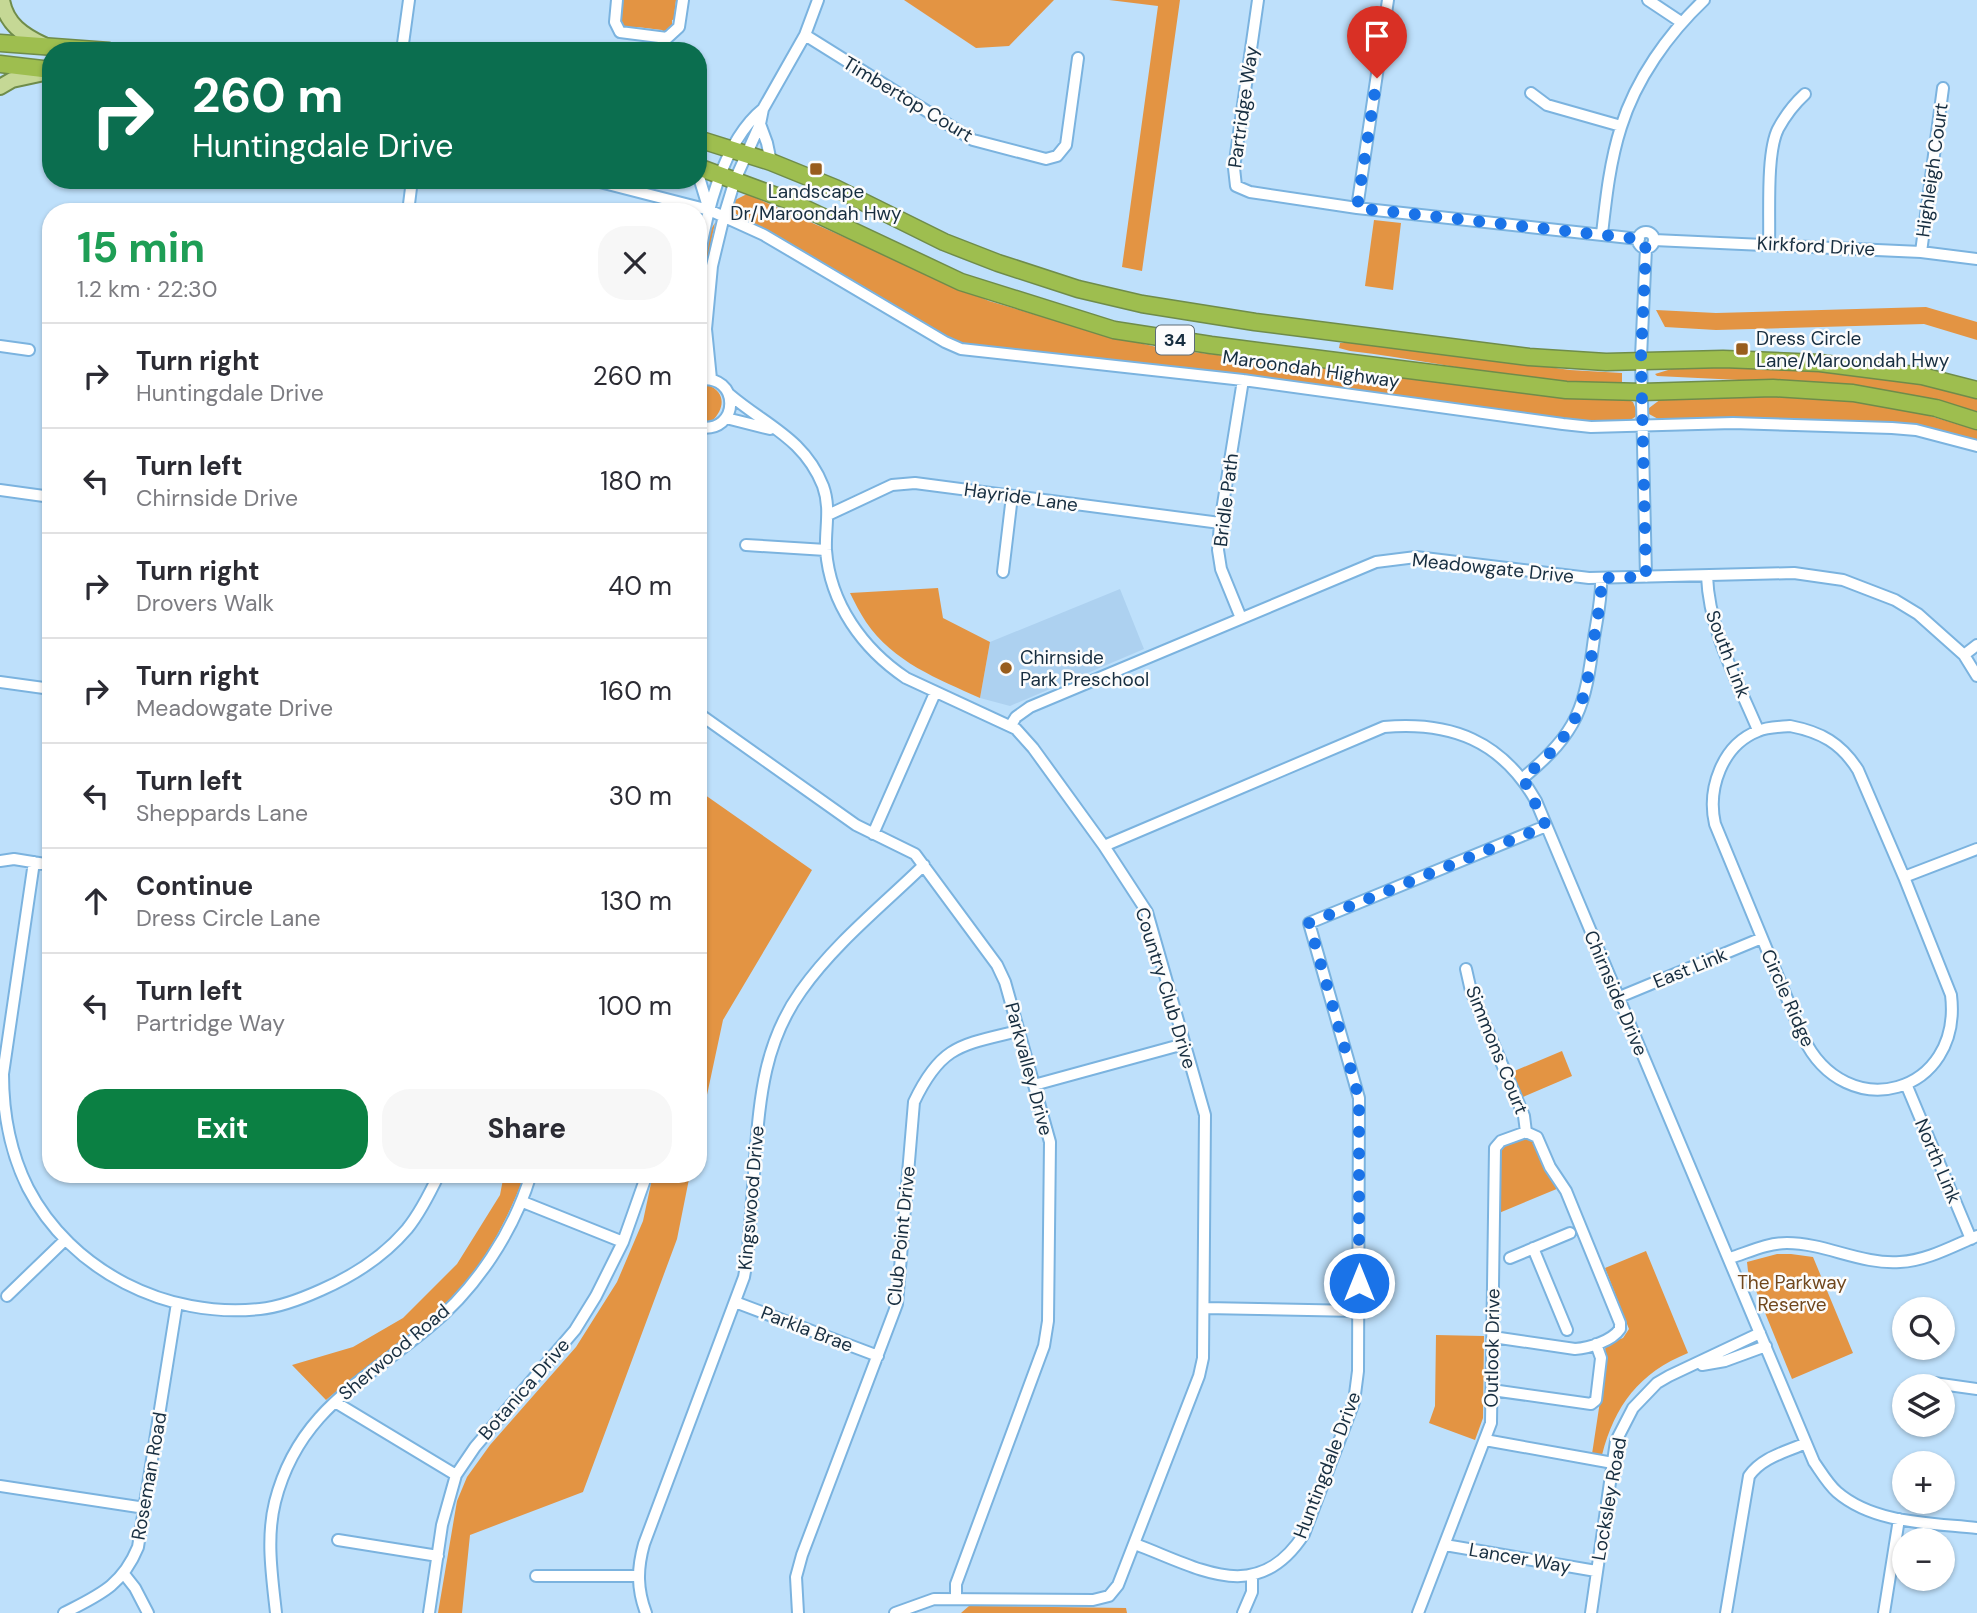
<!DOCTYPE html>
<meta charset="utf-8">
<style>
:root{--surface:#fff;--page:#f7f7f7;--text:#2b2b33;--muted:#7c7c81;--line:#e1e1e2;--accent:#0b8043}
body{margin:0;font-family:"DM Sans",sans-serif;background:var(--page);color:var(--text);height:100vh;display:flex;flex-direction:column;font-size:26px;white-space:nowrap}
*{box-sizing:border-box;margin:0}
p{font-size:23px;color:var(--muted)}
.icon{flex:none;width:38px;height:38px;fill:none;stroke:currentColor;stroke-width:2;stroke-linecap:round;stroke-linejoin:round}
.map{position:relative;flex:1;overflow:hidden}
.panel{position:absolute;left:42px;top:203px;width:665px;height:980px;display:flex;flex-direction:column;background:var(--surface);border-radius:28px;box-shadow:0 2px 5px #0004}
.panel>*{flex:none}
.top-card{position:absolute;left:42px;top:42px;width:665px;height:147px;border-radius:28px;box-shadow:0 2px 5px #0004;background:#0b6e4f;color:#fff;overflow:hidden}
.fabs{position:absolute;left:1892px;top:1297px;display:grid;gap:14px}
.fabs a{display:grid;place-items:center;width:63px;height:63px;border-radius:50%;background:var(--surface);box-shadow:0 2px 5px #0004;font-size:35px}
.pin{position:absolute;display:grid;place-items:center;width:60px;height:60px;color:#fff;margin:-72px -30px;border-radius:50% 50% 50% 0;rotate:-45deg;box-shadow:0 0 7px #0007}
.pin .icon{rotate:45deg}
.me{position:absolute;width:77px;margin:-38px;rotate:0deg;stroke-linejoin:round;filter:drop-shadow(0 0 5px #0008)}
.turn{display:flex;align-items:center;gap:24px;height:147px;padding:0 35px;font-size:32px}
.turn .icon{width:91px;height:91px;stroke-width:2.5}
.turn b{display:block;font-size:49px;line-height:60px}
.round{display:grid;place-items:center;flex:none;width:74px;height:74px;border-radius:28px;background:var(--page)}
.summary{display:flex;align-items:center;justify-content:space-between;height:119px;padding:0 35px}
h1{font-size:42px;font-weight:700;line-height:52px;color:#1e9e55}
.action{display:flex;gap:14px;margin-top:auto;padding:14px 35px}
.action a{flex:1;height:80px;border-radius:28px;background:var(--accent);color:#fff;font-size:28px;font-weight:700;line-height:80px;text-align:center}
.action a+a{background:var(--page);color:var(--text)}
ul{padding:0;list-style:none}
li{display:flex;align-items:center;gap:21px;height:105px;padding:0 35px;border-top:2px solid var(--line)}
li div{flex:1}
li b{display:block;font-size:26px}
li em{font-style:normal}
.map>svg:first-child{display:block}
.built{fill:#add1f0}
.green{fill:#e39443}
.lines{fill:none;stroke-linecap:round;stroke-linejoin:round}
.minor-casing{stroke:#7bb3df;stroke-width:14}
.major-casing{stroke:#6f8c4a;stroke-width:18}
.highway-casing{stroke:#6f8c4a;stroke-width:19}
.minor{stroke:#fff;stroke-width:10}
.major{stroke:#c5d895;stroke-width:14}
.highway{stroke:#9ebe4f;stroke-width:16}
.route{stroke:#1a73e8;stroke-width:12;stroke-dasharray:0 21.6}
.poi-dot{fill:#985d1d;stroke:#fcfcfc;stroke-width:2.5}
.labels{text-anchor:middle;dominant-baseline:central;stroke-width:5;stroke-linejoin:round;paint-order:stroke}
.shield{fill:#fcfcfc;stroke:#5c6c78;stroke-width:2}
.shield-label{font-size:18px;font-weight:bold;fill:#172e40}
.street-label{font-size:19px;fill:#172e40;stroke:#fcfcfc}
.poi-label{font-size:19px;fill:#172e40;stroke:#fcfcfc;text-anchor:start}
.park-label{font-size:19px;fill:#70471d;stroke:#fcfcfc}
</style>
<div class="map">
<svg width="1977" height="1613" viewBox="0 0 1977 1613">
<rect width="100%" height="100%" fill="#bee0fb"/>
<path class="built" d="M1120,589L1144,649L1010,706L980,698L990,642Z"/>
<path class="green" d="M621,0H676L674,17L676,19L672,20V24L677,27L665,34L662,30L637,27L633,30L623,28L619,19Z
M904,0H1054L1009,46L976,48Z
M1109,0H1180L1142,271L1122,267L1158,6Z
M747,194L989,301L1101,334L1161,348L1511,391L1578,398L1627,399L1633,402L1637,412L1635,417L1629,421L1581,422L971,346L951,341L736,214L733,208L735,200Z
M1374,220L1401,223L1393,290L1365,286Z
M715,223L709,252L700,323L703,375L698,374C698,342 696,247 715,223Z
M1926,307L1977,322V340L1924,324L1716,330L1665,327L1656,310L1716,313Z
M1340,343H1378L1570,370L1622,373V382C1592,385 1562,381 1531,378C1470,371 1411,358 1350,351L1339,348Z
M1773,364L1927,383L1977,396V413L1914,396L1858,386L1657,376L1655,374L1678,367Z
M708,385C726,392 725,409 712,421L698,422V386Z
M1763,395L1855,400L1910,410L1977,430V442L1910,424L1715,419L1660,420L1649,414V408L1661,399Z
M938,588L943,618L990,642L980,698C938,679 893,662 866,622C860,613 855,603 850,593Z
M698,790L812,870L723,1020L698,1137Z
M1562,1051L1572,1076L1523,1097L1512,1072Z
M1526,1137L1534,1142L1559,1188L1499,1213L1500,1153L1505,1145Z
M504,1174H525C509,1216 488,1257 459,1291C421,1333 370,1364 326,1400L292,1365L353,1347L403,1318L457,1264L500,1195Z
M653,1174H690L677,1239L583,1492L470,1535L462,1613H438L457,1501L467,1477L490,1445L576,1347L617,1282L643,1221Z
M1646,1251L1688,1353C1639,1373 1615,1405 1602,1455L1592,1454L1606,1362L1605,1345L1623,1338L1629,1329L1605,1268Z
M1777,1254H1791L1813,1257L1853,1353L1792,1379L1748,1271L1747,1262Z
M1436,1335L1484,1336L1483,1418L1475,1440L1429,1423L1435,1406Z
M969,1606L1126,1608L1127,1613H961Z"/>
<g class="lines">
<defs>
<path id="minor" d="M617,0L615,22L620,32L667,38L679,27L683,0
M1258,0L1234,168L1236,186L1250,192L1357,208L1639,239
M1648,0L1681,22
M805,35L973,140L1046,159L1057,156L1066,145L1078,58
M402,51L409,0
M1531,93L1547,105L1621,126
M760,124L767,143L771,162
M698,174L709,210
M592,180L709,210L764,235L945,342L961,349L1243,380L1563,424L1591,427L1733,423L1892,428L1916,430L1977,446
M1357,208L1388,0
M408,212L412,180
M1638 240a8 8 0 1 1 16 0a8 8 0 1 1-16 0Z
M1602,234C1606,198 1610,161 1621,127C1636,79 1668,34 1704,0
M1654,240L1921,252L1977,259
M1769,244C1770,215 1766,153 1778,129C1785,116 1794,104 1805,94
M1921,252L1943,88
M698,267C705,217 722,142 763,109
M0,346L29,350
M711,379L706,329L712,266L724,216L735,180L760,124L763,109L805,35L818,0
M698,380C741,372 741,435 698,427
M729,394C765,425 804,438 823,486C831,508 825,528 826,550C830,604 863,649 906,678L1016,729L1033,748L1104,846L1147,912L1205,1115L1203,1358L1199,1376L1118,1585L1109,1596L1093,1600L934,1599L895,1613
M726,418L770,429
M0,490L51,497
M828,515L892,485L915,483L1220,523
M746,545L826,550
M1003,572L1012,496
M1707,576C1709,631 1737,680 1758,730
M1646,577L1641,357L1646,248
M1241,618L1221,569L1218,550L1220,523L1243,380
M1964,655L1977,645
M0,682L51,689
M698,713L856,825L915,854L997,965L1005,982L1050,1142L1048,1321L1044,1346L956,1584V1599
M1011,725L1016,717L1030,707L1376,562L1416,557L1589,578L1794,573L1843,580L1895,600L1918,614L1964,655L1977,676
M1790,726C1821,732 1841,743 1858,770L1904,877L1951,995C1963,1094 1846,1127 1803,1037L1715,824C1707,789 1722,745 1758,731C1767,727 1780,727 1790,726Z
M1523,778C1579,731 1585,708 1594,638C1597,618 1602,598 1601,578
M873,834L935,693
M1104,846L1384,727C1451,721 1502,741 1536,801L1814,1462C1821,1472 1828,1484 1837,1492C1874,1524 1931,1523 1977,1528
M0,861L14,859L51,865
M34,862L3,1074C3,1113 10,1152 28,1188C71,1271 167,1319 260,1309C281,1307 301,1299 321,1290C353,1276 384,1256 407,1229C420,1213 430,1193 439,1174
M1904,877L1977,849
M1466,969L1471,991L1524,1116L1526,1132
M1617,998L1762,938
M1906,1084L1971,1239
M1034,1085L1184,1044
M523,1202L623,1242
M1533,1248L1567,1330
M1510,1258L1570,1233
M1730,1258C1749,1252 1767,1243 1787,1243C1825,1243 1862,1265 1900,1262C1926,1261 1953,1246 1977,1236
M7,1296L65,1240
M735,1302L878,1356
M1205,1308L1359,1311
M1493,1337L1575,1349C1589,1348 1612,1341 1620,1329V1323L1566,1191L1550,1167L1537,1137L1526,1132
M1702,1365L1725,1361L1766,1346
M1934,1383L1977,1389
M1492,1390L1591,1404L1596,1400L1601,1358L1596,1344
M335,1402L456,1475
M1485,1440L1613,1463
M0,1486L145,1508
M338,1540L438,1556
M1135,1544C1199,1568 1257,1607 1304,1534L1354,1402L1358,1371L1359,1098L1309,923L1546,826
M1445,1545L1596,1571
M124,1574L135,1588L148,1613
M536,1576H637
M64,1613C99,1595 122,1586 138,1547L177,1303
M276,1613C272,1576 266,1538 275,1502C298,1411 363,1382 429,1327C476,1289 514,1231 531,1174
M429,1613L442,1525L456,1475L475,1447L575,1330L596,1296L623,1242L647,1174
M646,1613C637,1589 637,1569 644,1544L744,1277L747,1260C750,1226 753,1192 755,1158C760,1097 764,1043 801,991C835,943 883,905 924,865
M798,1613L796,1577L802,1555L897,1304L914,1102C941,1045 961,1045 1018,1031
M1243,1613L1252,1592V1575
M1418,1613L1491,1423L1495,1148L1501,1141L1526,1132
M1591,1613L1616,1441L1633,1408L1657,1383L1669,1376L1760,1333
M1726,1613L1749,1476C1762,1457 1786,1452 1806,1443
M1884,1613L1899,1519"/>
<path id="major" d="M2,0C6,24 23,35 44,45
M0,87L12,80L49,72"/>
<path id="highway" d="M0,43L109,51
M0,64L51,70
M698,139L771,162L835,188L944,242L998,263L1078,289L1142,304L1255,322L1529,357L1606,362L1723,359L1820,363L1922,376L1977,390
M698,167L787,200L961,282L1114,330L1211,345L1566,390L1642,392L1773,388L1853,393L1936,408L1977,421"/>
</defs>
<use href="#minor" class="minor-casing"/>
<use href="#major" class="major-casing"/>
<use href="#highway" class="highway-casing"/>
<use href="#minor" class="minor"/>
<use href="#major" class="major"/>
<use href="#highway" class="highway"/>
</g>
<g class="lines">
<path class="route" d="M1359,1283V1098L1309,923L1546,826L1523,778C1581,730 1585,704 1595,632C1598,615 1602,596 1601,578L1646,577L1641,357L1646,248L1640,245L1639,239L1357,208L1377,78"/>
</g>
<g class="poi-dot">
<rect x="809" y="162" width="14" height="14" rx="3.5"/>
<rect x="1735" y="342" width="14" height="14" rx="3.5"/>
<circle cx="1006" cy="668" r="7"/>
</g>
<g class="labels">
<rect class="shield" x="1156" y="325.5" width="38" height="29" rx="5"/>
<g class="shield-label">
<text x="1175" y="340">34</text>
</g>
<g class="street-label">
<text transform="translate(908 99) rotate(31)">Timbertop Court</text>
<text transform="translate(1243 107) rotate(-82)">Partridge Way</text>
<text transform="translate(1932 170) rotate(-82)">Highleigh Court</text>
<text transform="translate(1816 246) rotate(3)">Kirkford Drive</text>
<text transform="translate(1311 369) rotate(8)">Maroondah Highway</text>
<text transform="translate(1021 497) rotate(8)">Hayride Lane</text>
<text transform="translate(1226 500) rotate(-83)">Bridle Path</text>
<text transform="translate(1493 568) rotate(6)">Meadowgate Drive</text>
<text transform="translate(1728 654) rotate(69)">South Link</text>
<text transform="translate(1690 968) rotate(-22)">East Link</text>
<text transform="translate(1166 988) rotate(73)">Country Club Drive</text>
<text transform="translate(1616 993) rotate(67)">Chirnside Drive</text>
<text transform="translate(1788 998) rotate(66)">Circle Ridge</text>
<text transform="translate(1497 1050) rotate(68)">Simmons Court</text>
<text transform="translate(1029 1069) rotate(75)">Parkvalley Drive</text>
<text transform="translate(1938 1161) rotate(67)">North Link</text>
<text transform="translate(751 1198) rotate(-85)">Kingswood Drive</text>
<text transform="translate(901 1236) rotate(-84)">Club Point Drive</text>
<text transform="translate(807 1329) rotate(21)">Parkla Brae</text>
<text transform="translate(1492 1348) rotate(-89)">Outlook Drive</text>
<text transform="translate(394 1352) rotate(-40)">Sherwood Road</text>
<text transform="translate(524 1389) rotate(-49)">Botanica Drive</text>
<text transform="translate(1327 1465) rotate(-69)">Huntingdale Drive</text>
<text transform="translate(149 1476) rotate(-80)">Roseman Road</text>
<text transform="translate(1609 1499) rotate(-80)">Locksley Road</text>
<text transform="translate(1520 1558) rotate(10)">Lancer Way</text>
</g>
<g class="poi-label">
<text x="816" y="191" text-anchor="middle">Landscape<tspan x="816" dy="22">Dr/Maroondah Hwy</tspan></text>
<text x="1756" y="338">Dress Circle<tspan x="1756" dy="22">Lane/Maroondah Hwy</tspan></text>
<text x="1020" y="657">Chirnside<tspan x="1020" dy="22">Park Preschool</tspan></text>
</g>
<g class="park-label">
<text x="1792" y="1282">The Parkway<tspan x="1792" dy="22">Reserve</tspan></text>
</g>
</g>
</svg>
<div class="fabs">
<a><svg class="icon" aria-label="search" viewBox="0 0 24 24"><circle cx="10" cy="10" r="6"/><path d="M15 15l6 6"/></svg></a>
<a><svg class="icon" aria-label="layers" viewBox="0 0 24 24"><path d="M12 4l9 5-9 5-9-5zM3 14l9 5 9-5"/></svg></a>
<a>+</a>
<a>−</a>
</div>
<div class="pin" style="left:1377px;top:78px;background:#d93025"><svg class="icon" aria-label="arrive" viewBox="0 0 24 24"><path d="M6 21V4h12l-3 4 3 4H6"/></svg></div>
<svg class="me" style="left:1359px;top:1283px" viewBox="-20 -20 40 40"><circle r="17" fill="#1a73e8" stroke="#fff" stroke-width="3"/><path d="M0-11L8 9 0 5-8 9z" fill="#fff"/></svg>
<div class="top-card">
<div class="turn"><svg class="icon" aria-label="right" viewBox="0 0 24 24"><path d="M7 20v-9h11M14 6l5 5-5 5"/></svg><div><b>260 m</b>Huntingdale Drive</div></div>
</div>
<section class="panel">
<div class="summary"><div><h1>15 min</h1><p>1.2 km · 22:30</p></div><a class="round"><svg class="icon" aria-label="close" viewBox="0 0 24 24"><path d="M6 6l12 12M18 6L6 18"/></svg></a></div>
<ul>
<li><svg class="icon" aria-label="right" viewBox="0 0 24 24"><path d="M7 20v-9h11M14 6l5 5-5 5"/></svg><div><b>Turn right</b><p>Huntingdale Drive</p></div><em>260 m</em></li>
<li><svg class="icon" aria-label="left" viewBox="0 0 24 24"><path d="M17 20v-9H6M10 6l-5 5 5 5"/></svg><div><b>Turn left</b><p>Chirnside Drive</p></div><em>180 m</em></li>
<li><svg class="icon" aria-label="right" viewBox="0 0 24 24"><path d="M7 20v-9h11M14 6l5 5-5 5"/></svg><div><b>Turn right</b><p>Drovers Walk</p></div><em>40 m</em></li>
<li><svg class="icon" aria-label="right" viewBox="0 0 24 24"><path d="M7 20v-9h11M14 6l5 5-5 5"/></svg><div><b>Turn right</b><p>Meadowgate Drive</p></div><em>160 m</em></li>
<li><svg class="icon" aria-label="left" viewBox="0 0 24 24"><path d="M17 20v-9H6M10 6l-5 5 5 5"/></svg><div><b>Turn left</b><p>Sheppards Lane</p></div><em>30 m</em></li>
<li><svg class="icon" aria-label="ahead" viewBox="0 0 24 24"><path d="M12 20V5M6 11l6-6 6 6"/></svg><div><b>Continue</b><p>Dress Circle Lane</p></div><em>130 m</em></li>
<li><svg class="icon" aria-label="left" viewBox="0 0 24 24"><path d="M17 20v-9H6M10 6l-5 5 5 5"/></svg><div><b>Turn left</b><p>Partridge Way</p></div><em>100 m</em></li>
</ul>
<div class="action"><a>Exit</a><a>Share</a></div>
</section>
</div>
